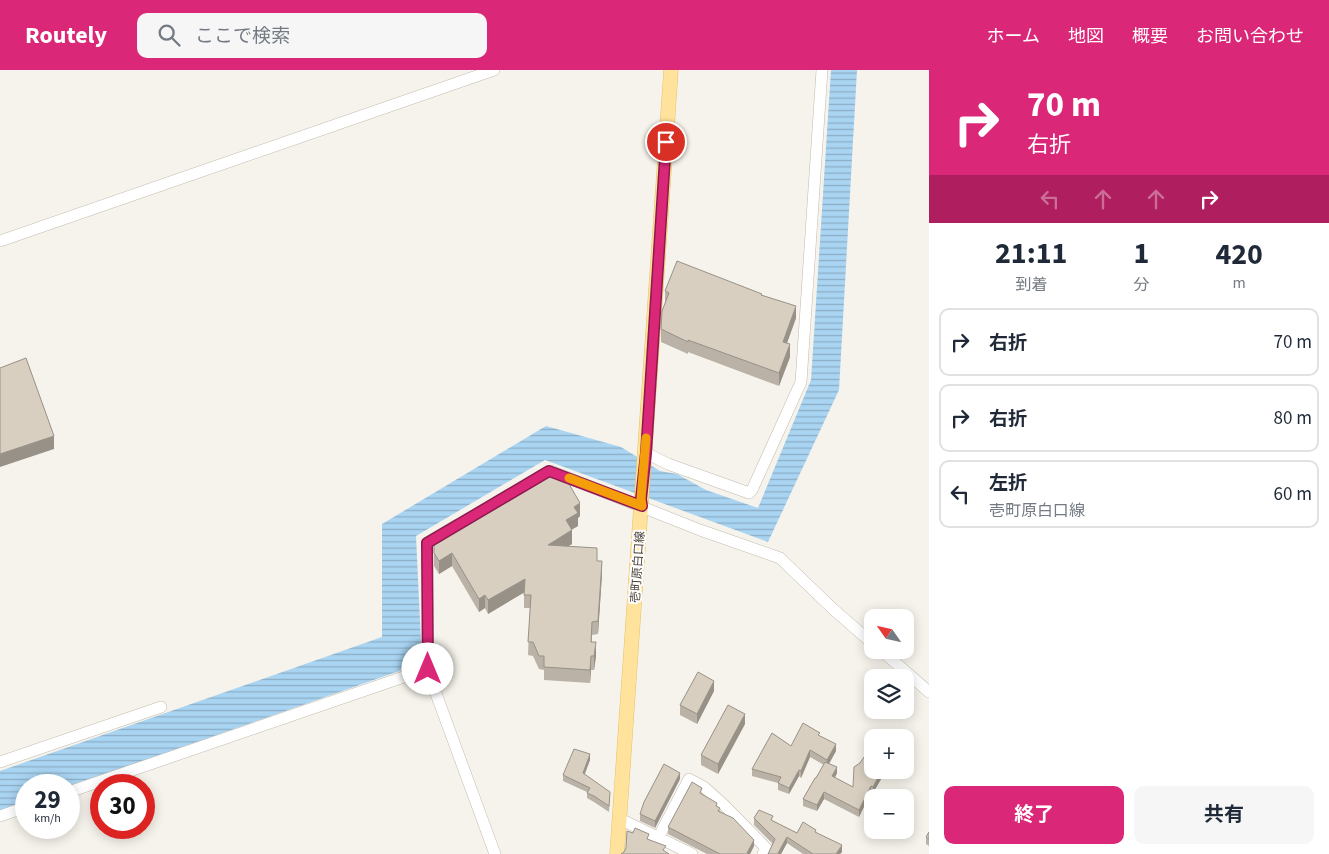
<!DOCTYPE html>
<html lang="ja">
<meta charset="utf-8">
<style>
:root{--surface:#fff;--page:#f6f6f7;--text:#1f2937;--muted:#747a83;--line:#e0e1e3;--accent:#db2777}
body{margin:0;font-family:"Source Sans 3","Noto Sans JP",sans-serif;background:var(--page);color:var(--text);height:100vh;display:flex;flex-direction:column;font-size:19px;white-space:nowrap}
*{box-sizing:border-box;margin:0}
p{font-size:16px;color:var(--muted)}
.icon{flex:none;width:28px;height:28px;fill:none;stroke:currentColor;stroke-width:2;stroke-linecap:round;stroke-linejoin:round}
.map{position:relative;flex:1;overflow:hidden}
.drawer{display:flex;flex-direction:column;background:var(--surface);width:400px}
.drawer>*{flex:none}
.hud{background:#db2777;color:#fff;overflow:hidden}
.needle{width:32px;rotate:304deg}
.fabs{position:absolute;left:864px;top:539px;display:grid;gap:10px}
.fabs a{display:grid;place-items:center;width:50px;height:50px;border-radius:10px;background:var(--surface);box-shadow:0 2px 12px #0003;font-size:25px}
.speed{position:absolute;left:15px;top:704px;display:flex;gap:10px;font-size:25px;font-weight:700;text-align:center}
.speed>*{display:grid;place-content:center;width:65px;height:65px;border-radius:50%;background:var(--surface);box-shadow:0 2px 12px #0003;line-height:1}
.speed small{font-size:12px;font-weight:400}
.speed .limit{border:8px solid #d22;background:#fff;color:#111}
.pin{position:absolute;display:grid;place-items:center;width:42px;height:42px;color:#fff;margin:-21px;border:2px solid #fff;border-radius:50%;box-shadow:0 1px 5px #0007}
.me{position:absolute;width:55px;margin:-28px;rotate:0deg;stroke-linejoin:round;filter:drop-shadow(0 0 4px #0008)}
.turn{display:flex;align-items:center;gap:18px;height:105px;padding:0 15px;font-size:22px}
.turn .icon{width:65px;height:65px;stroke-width:2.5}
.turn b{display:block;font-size:35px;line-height:42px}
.lanes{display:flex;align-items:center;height:48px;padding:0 15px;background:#0003;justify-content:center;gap:25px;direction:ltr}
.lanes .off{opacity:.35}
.eta{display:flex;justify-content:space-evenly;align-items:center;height:85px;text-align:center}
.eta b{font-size:30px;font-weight:700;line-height:35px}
.button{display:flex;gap:10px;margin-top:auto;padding:10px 15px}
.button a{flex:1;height:58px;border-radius:10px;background:var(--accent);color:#fff;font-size:20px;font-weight:700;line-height:58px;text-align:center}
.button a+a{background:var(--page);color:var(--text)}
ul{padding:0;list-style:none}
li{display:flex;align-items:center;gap:15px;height:68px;margin:0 10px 8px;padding:0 5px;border:2px solid var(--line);border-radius:10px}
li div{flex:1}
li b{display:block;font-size:19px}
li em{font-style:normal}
header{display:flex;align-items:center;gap:30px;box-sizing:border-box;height:70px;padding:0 25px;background:var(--accent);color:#fff}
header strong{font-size:24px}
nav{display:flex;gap:28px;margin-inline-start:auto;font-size:18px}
.search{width:350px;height:45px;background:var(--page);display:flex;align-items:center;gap:12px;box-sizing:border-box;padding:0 18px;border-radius:10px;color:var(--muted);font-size:19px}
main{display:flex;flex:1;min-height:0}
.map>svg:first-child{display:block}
.water{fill:url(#water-rules)}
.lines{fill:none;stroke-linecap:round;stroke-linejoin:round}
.minor-casing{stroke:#c2bbae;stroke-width:12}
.major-casing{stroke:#e6c16a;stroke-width:15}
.minor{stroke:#fff;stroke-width:11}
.major{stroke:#ffe39c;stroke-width:14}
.wall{fill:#bab2a6}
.shaded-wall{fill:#979187}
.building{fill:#d8cfc1;stroke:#979187}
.route-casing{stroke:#8e194d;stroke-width:12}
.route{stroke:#db2777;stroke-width:9}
.slow{stroke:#f59e0b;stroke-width:9}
.labels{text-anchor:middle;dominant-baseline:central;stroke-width:4;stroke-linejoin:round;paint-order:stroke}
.street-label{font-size:12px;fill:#4b4439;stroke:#fff}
</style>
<header>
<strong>Routely</strong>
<div class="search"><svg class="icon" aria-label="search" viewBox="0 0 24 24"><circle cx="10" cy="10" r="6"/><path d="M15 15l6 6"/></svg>ここで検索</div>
<nav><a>ホーム</a><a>地図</a><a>概要</a><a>お問い合わせ</a></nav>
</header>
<main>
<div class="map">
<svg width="929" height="784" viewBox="0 0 929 784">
<defs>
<pattern id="water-rules" width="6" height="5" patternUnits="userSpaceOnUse" patternTransform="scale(1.25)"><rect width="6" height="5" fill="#a9d4f2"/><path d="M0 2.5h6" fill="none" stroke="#8caec5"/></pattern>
</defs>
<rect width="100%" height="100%" fill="#f6f3ec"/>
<path class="water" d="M831,0H857L839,320L768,472L545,390L416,466L422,593L69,717V715H26V732L0,741V701L382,567V454L546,356L621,377L660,401L677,404L706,420L758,438L811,310Z"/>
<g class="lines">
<defs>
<path id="minor" d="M0,171L494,0
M646,383L668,394L749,423L752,420L801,312L822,0
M551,401L700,460L780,488L833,539L872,573
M457,455L427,473V599L495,784
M881,580L929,622
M0,692L161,637
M69,722L427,599
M0,746L26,737
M620,749L692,784
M658,768L689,709L704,717L724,735L766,778L763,784"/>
<path id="major" d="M617,784L671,0"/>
</defs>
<use href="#minor" class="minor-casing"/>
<use href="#major" class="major-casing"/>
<use href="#minor" class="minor"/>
<use href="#major" class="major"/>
</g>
<path class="wall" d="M665,221L762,225L796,248L787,273L790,287L779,316L688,282V284L661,272V259L665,233Z
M552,400L580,446L578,448V456L572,459V474L568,476L597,491L602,504L598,564L592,565V572L596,586L594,600H591L590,613L544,610V600L539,599L533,586L528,585L530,538H524V522L488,544L485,538L479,542L452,496L439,504L434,496V483L442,470V467L444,465V458Z
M714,621L697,654L680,645V635Z
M745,654L718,704L701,695V685Z
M820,666L836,681L829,694L837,703L835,708L853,717L884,700V704L873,723L871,722L859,747L824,729L817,741L803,736V729L824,695L810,687L801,708L799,706L789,724L778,720V713L752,706V699L791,676Z
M590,690L584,704L610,728L609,742L594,732L587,728V722L563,711V705Z
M680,709L655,758L640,751V744Z
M702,725L717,736L720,741L754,776L750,784H707L668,764V757Z
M754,748L773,751L797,763H816L842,782L840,784H803L787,773L781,784H768L773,774L754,755Z
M929,762V776L926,774V767Z"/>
<path class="shaded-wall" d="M796,236V248L783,284V272Z
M790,274V287L779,316V303Z
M54,366V379L0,397V384Z
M580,433V446L578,448V456L566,463V450L574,437Z
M572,460V474L548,488V475Z
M452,483V496L439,504V491Z
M602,491V504L598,564V551Z
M525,509V522L488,544V530Z
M485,525V538L479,542V529Z
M596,572V586L594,600V586Z
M591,586V600L590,613V600Z
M714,611V621L697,654V644Z
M745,644V654L718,704V694Z
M836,674V681L827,697V690Z
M810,680V687L801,708V701Z
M590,684V690L583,709V703Z
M837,697V703L832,713V706Z
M799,700V706L789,724V718Z
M882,700H884V704L873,723V717Z
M680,703V709L655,758V751Z
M871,716V722L859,747V740Z
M824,722V729L817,741V735Z
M787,767V773L781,784H778Z
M754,770V776L750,784L747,783Z
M842,775V782L840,784H836Z"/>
<path class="building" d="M677,191L762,224L761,225L796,236L783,272L790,274L779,303L688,270V272L661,259L662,241L669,223L665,221Z
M26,288L54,366L0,384V298Z
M550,396L552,400L555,398L561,400L580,433L574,437L578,443L566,450L572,460L548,475L597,478V491H602L598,551L592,552L591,572H596L594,586H591L590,600L544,597V586H539L533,572H528L531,525H524L525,509L488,530L485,525L479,529L452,483L439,491L434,483V475L443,470L442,467L448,463L444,458Z
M698,602L714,611L697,644L680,635Z
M728,635L745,644L718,694L701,685Z
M803,653L820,663L818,665L836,674L827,690L810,680L801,701L799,700L789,718L778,713L781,707L752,699L772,663L791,676Z
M574,679L590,684L583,703L610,722L609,736L594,726L587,723L590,718L563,705Z
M864,687L872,691V700H882L873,717L871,716L859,740L824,722L817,735L803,729L815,708H816L825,692L837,697L832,706L853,717L854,697L860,693Z
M664,694L680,703L655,751L640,744L644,732Z
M692,712L702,718L700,723L717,733L716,736L720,738L718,741L733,748L754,770L747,783L750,784H720L668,757Z
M759,740L773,746L771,750L797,763L803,752L816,760L815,762L842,775L836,784H813L787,767L778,783L780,784H768L775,769L754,748Z
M635,758L649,764L647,769L666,776L663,780L669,784H621L624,782L626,778L627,761L633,763Z
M929,762V769L926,767Z"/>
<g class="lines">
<defs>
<path id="route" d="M428,599L427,473L549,401L642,436L641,429L646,383L666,72"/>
</defs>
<use href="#route" class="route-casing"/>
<use href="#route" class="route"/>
<path class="slow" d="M569,408L642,436L641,429L646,368"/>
</g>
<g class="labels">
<g class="street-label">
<text transform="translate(638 497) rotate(-86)">壱町原白口線</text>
</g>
</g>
</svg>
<div class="fabs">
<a><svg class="needle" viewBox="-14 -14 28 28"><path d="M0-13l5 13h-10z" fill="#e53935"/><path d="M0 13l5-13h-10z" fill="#747a83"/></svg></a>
<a><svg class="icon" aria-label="layers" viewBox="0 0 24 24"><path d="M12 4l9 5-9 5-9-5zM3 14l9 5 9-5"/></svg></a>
<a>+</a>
<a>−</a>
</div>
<div class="speed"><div>29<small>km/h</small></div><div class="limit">30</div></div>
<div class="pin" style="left:666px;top:72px;background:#d93025"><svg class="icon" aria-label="arrive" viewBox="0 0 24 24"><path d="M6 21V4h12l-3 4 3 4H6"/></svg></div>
<svg class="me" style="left:428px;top:599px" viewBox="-20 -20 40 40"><circle r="19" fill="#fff"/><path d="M0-13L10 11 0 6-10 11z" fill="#db2777"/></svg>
</div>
<section class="drawer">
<div class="hud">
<div class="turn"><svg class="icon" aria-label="right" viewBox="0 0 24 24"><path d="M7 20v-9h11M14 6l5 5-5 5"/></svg><div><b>70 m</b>右折</div></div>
<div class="lanes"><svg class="icon off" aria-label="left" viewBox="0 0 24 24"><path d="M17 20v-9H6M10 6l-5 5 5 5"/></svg><svg class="icon off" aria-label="ahead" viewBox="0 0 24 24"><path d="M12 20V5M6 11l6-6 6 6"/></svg><svg class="icon off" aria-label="ahead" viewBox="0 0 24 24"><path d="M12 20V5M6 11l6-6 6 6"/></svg><svg class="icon" aria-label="right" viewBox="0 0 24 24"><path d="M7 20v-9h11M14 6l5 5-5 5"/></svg></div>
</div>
<div class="eta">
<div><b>21:11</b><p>到着</p></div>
<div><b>1</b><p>分</p></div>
<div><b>420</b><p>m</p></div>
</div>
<ul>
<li><svg class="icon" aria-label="right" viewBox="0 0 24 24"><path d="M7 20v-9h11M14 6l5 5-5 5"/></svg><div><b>右折</b></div><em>70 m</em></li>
<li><svg class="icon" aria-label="right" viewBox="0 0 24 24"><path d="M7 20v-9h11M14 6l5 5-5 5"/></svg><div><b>右折</b></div><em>80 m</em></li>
<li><svg class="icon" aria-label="left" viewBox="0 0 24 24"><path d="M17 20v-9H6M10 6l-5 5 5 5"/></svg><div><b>左折</b><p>壱町原白口線</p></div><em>60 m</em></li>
</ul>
<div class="button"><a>終了</a><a>共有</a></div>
</section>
</main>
